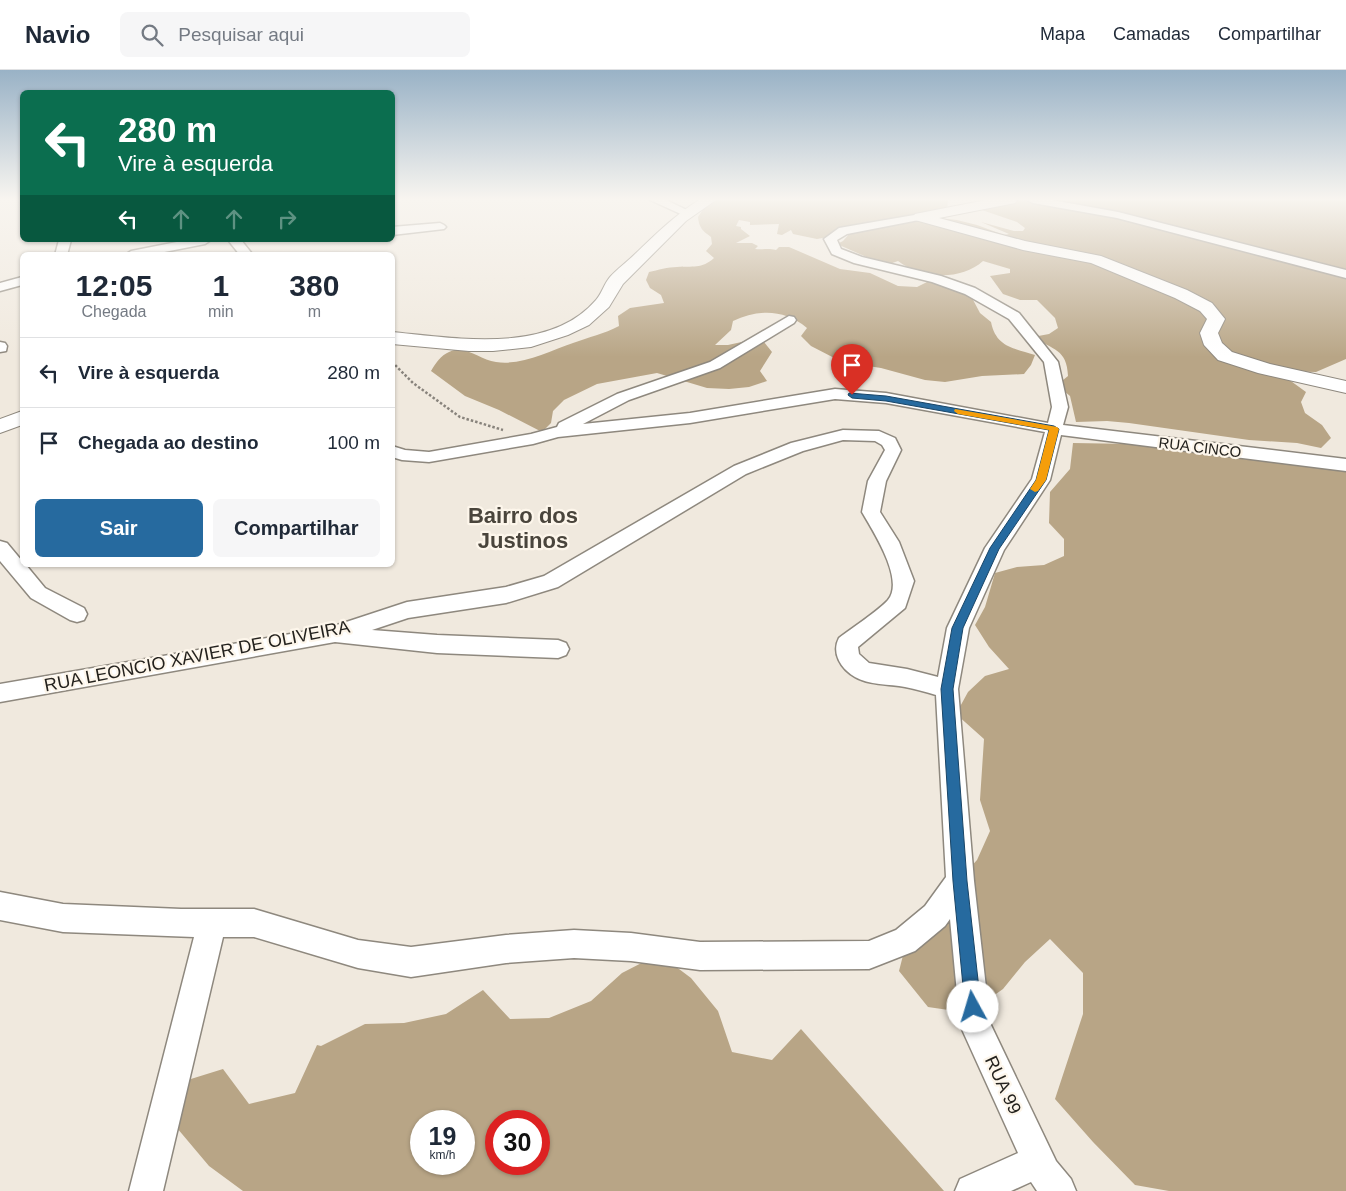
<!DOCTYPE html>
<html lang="pt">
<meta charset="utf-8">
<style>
:root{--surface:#fff;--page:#f6f6f7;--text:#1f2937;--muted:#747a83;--line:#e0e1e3;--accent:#266a9f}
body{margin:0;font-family:Helvetica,sans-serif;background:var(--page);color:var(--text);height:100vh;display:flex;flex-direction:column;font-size:19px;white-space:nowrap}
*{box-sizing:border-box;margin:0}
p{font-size:16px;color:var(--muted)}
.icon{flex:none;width:28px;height:28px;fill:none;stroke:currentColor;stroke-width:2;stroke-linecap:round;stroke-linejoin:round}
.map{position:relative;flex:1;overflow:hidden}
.side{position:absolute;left:20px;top:182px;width:375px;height:315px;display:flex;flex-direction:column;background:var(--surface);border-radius:8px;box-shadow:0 1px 4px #0004}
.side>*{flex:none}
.hud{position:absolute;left:20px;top:20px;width:375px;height:152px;border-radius:8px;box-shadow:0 1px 4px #0004;background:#0b6e4f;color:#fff;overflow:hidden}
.speed{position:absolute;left:410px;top:1040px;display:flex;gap:10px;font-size:25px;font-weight:700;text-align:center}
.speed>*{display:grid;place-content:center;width:65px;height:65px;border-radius:50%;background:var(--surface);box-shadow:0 1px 4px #0004;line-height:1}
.speed small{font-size:12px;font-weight:400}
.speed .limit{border:8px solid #d22;background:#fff;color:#111}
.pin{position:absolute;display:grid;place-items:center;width:42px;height:42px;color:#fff;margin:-51px -21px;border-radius:50% 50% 50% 0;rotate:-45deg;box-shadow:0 0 5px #0007}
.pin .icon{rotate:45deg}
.me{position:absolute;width:55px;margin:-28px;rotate:354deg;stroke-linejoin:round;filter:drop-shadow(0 0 4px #0008)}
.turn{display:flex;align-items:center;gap:18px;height:105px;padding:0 15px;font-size:22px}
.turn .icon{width:65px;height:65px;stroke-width:2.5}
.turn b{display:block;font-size:35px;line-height:42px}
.lanes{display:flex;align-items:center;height:48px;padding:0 15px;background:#0003;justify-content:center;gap:25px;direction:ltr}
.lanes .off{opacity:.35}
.eta{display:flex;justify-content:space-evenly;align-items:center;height:85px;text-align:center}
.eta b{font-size:30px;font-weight:700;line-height:35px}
.action{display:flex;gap:10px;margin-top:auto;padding:10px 15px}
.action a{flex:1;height:58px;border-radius:8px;background:var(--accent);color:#fff;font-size:20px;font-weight:700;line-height:58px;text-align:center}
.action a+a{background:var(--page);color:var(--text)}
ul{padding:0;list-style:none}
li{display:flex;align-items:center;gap:15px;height:70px;padding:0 15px;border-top:1px solid var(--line)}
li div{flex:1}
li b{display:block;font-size:19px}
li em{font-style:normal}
header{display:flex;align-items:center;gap:30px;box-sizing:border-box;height:70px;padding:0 25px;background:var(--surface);border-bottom:1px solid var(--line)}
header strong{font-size:24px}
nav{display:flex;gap:28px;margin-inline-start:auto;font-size:18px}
.search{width:350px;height:45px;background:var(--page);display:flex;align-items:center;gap:12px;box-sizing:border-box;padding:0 18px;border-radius:8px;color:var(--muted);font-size:19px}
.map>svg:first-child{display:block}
.forest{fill:#b8a586;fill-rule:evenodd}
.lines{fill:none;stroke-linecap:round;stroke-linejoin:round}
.street-casing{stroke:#8e887e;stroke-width:3}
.secondary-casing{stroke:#8e887e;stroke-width:2}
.path{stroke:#88837c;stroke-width:2.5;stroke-dasharray:2.5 2;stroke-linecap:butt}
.street{fill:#fff;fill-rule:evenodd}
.secondary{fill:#fff;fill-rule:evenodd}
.route{fill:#266a9f;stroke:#194567}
.slow{fill:#f59e0b}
.labels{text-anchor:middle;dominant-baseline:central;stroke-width:4.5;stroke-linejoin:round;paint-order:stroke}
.far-street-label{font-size:15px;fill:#24221e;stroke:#fdf6eb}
.street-label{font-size:18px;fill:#24221e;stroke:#fdf6eb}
.district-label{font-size:22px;font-weight:bold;fill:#4a453c;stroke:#fdf6eb}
</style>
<header>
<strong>Navio</strong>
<div class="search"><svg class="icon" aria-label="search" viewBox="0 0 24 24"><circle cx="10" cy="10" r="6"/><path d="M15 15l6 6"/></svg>Pesquisar aqui</div>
<nav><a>Mapa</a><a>Camadas</a><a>Compartilhar</a></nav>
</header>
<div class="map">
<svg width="1346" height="1121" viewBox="0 0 1346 1121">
<rect width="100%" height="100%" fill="#f0e9de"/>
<path class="forest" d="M705,130H948L947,140L930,147L957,150L977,155L1004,165L1009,164L981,152L1014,161H1023L1025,158L1017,152L982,140C998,119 1047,136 1070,130H1346V289L1316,302L1277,301L1306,322L1301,332L1305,343L1322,355L1331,368L1321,378L1297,373L1249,370L1129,353L1107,351L1076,352L1070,326L1057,315L1068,306C1067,279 1053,280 1033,267L1049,264L1058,258L1055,248L1037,230H1020L1003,224L990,206L1010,203V199L983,191C961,211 921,209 898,191L881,197L871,189L837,174L843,171L850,163L817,169L793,164L791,160L782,165L777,164L779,154L750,155V152L739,150L736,156L741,157V159L750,166L736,173H752L758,176L755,179C763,180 768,178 776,180L779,177H789L840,199L870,203L898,216L917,217L927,212L939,211L971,226L980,243L991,252C996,277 1013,278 1035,285L1031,295L1024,304L982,306L945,312L925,310L881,298L842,292L811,276L801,266L807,258C785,239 758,239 733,251L731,260L715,275H728L746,271L764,272L772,282L760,301L767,311L749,317L729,319L707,318L657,303L597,314L564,330L553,341L551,353L542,362L499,340L465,326L431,301C435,294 441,285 449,282C465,274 480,290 496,292C522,296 549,281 573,273C589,267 604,264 619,256L618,246L630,238L664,233L661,225L650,218L646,210L649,202C658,200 668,197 677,197C692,196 702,199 714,188L706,181L712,174L711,167C703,161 699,158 698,147L702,141Z
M1073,373L1132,374L1233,388L1281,393L1346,395V1121H1169L1135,1115L1093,1072L1055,1029L1083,944V903L1050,869L1025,892L1003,919L969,943L928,937L899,901L908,866L977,790L990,761L980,730L984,669L956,644L968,622L985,606L1009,599L989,577L975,555L985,537L995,503L1017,497L1044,495L1064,486V469L1049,453L1050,422L1070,399Z
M659,884L691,908L718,941L732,982L772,990L801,959L944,1121H243L209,1096L177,1058L178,1013L223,999L249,1034L295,1023L317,975L321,976L365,954L404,953L446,944L483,920L510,949L549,948L591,931L622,903ZM421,1051H464V1094H421ZM496,1051H539V1094H496Z"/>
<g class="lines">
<defs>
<path id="street" d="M650,130H666L693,143L691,145H683Z
M1027,130H1052L1118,142L1346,200V208L1117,148L1033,133Z
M920,144L924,145L926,147L924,149L847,164L837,170L841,179L862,187L941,206L975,218L1019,243L1058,292L1068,337L1063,355L1346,389V401L1061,365L1050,410L1004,480L969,558L958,619L974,811L990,953L1056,1091L1071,1109L1076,1121H1037L1031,1112L1011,1121H955L960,1109L1018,1083L960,955L950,849L945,856L915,881L869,899L700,900L631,891L574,888L506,893L411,907L358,898L254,867H223L163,1121H129L194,867L63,862L0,850V822L63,834L181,839H254L358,870L411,877L506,865L574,860L631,863L700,872L869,871L896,860L925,836L946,807L936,625C926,622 916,619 905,617C890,614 868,615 855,607C841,599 831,583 839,568C852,558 878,541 888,530C905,510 873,461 862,442L868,411L885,380L882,375L875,371L843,370L803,381L746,404L558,517L506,533L408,548L372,560L437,565L558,570L566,573L569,579L566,585L558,588L437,583L335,572L0,632V614L331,557L407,532L506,517L544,506L734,396L791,373L843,360L879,361L895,368L901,380L886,411L880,442L899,472L914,511L905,538L858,577L859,584L869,593L907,599L938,607L947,558L985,478L1032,409L1045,362L886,333L835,329L690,353L558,367L533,374L429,392L402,390L392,387V376L405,380L429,382L531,364L557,357L559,353L617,324L710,292L789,246L794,247L796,250L794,253L720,298L629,330L583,354L690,343L835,319L886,323L1048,353L1052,337L1044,292L1009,249L965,224L932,212L854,193L832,184L824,169L839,158Z
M440,153L444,155L446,157L444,159L392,165V157Z
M59,170H71L67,185H55Z
M187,170H211L205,174L149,185H125L131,181Z
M228,170H241L253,185H240Z
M22,207V215L0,221V213Z
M0,272L5,273L7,276L6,281L0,282Z
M0,471L7,473L22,491V495H26L45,518L84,538L87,544L84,550L77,552L70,550L31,528L0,491Z"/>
<path id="secondary" d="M699,130H716L686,151L623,214L609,237L589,255L568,265L531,277L493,281H469L392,274V262C455,268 549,285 596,230C602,223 604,214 610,207C617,199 627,192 635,184C656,164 675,145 699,130Z
M986,130H1017L1015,133L1010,134L939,148L1025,171L1101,186L1187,220L1212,233L1225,249L1218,263L1222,273L1232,282L1270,294L1346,311V323L1258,303L1218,290L1204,275L1200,263L1207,249L1200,241L1175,228L1091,193L1023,180L915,150L913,147L915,144L920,143Z
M22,341V355L0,363V349Z"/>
</defs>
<use href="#street" class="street-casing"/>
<use href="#secondary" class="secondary-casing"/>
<path class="path" d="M392,292L413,313L460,347L503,360"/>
<use href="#street" class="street"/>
<use href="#secondary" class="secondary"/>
</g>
<linearGradient id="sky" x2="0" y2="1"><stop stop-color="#99b2c6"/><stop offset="0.45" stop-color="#f8f5f0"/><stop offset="1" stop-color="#f8f5f0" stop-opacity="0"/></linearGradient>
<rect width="1346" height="287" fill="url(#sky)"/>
<path class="route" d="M849,323L886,326L1054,356L1059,359L1046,410L999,479L963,558L953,619L967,811L981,937L979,942L973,945L968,942L965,937L953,811L941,619L952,558L990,478L1036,410L1049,360L886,331L852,328L848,325Z"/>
<path class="slow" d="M955,339L1057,357L1059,359L1046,410L1038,421L1035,422L1030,419L1036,410L1049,360L958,344L954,341Z"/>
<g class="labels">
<g class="far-street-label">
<text transform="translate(1200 377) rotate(7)">RUA CINCO</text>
</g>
<g class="street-label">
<text transform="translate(197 586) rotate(-11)">RUA LEONCIO XAVIER DE OLIVEIRA</text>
<text transform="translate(1003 1015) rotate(65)">RUA 99</text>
</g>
<g class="district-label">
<text x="523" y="445">Bairro dos<tspan x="523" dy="25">Justinos</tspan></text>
</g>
</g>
</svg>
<div class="speed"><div>19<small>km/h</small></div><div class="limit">30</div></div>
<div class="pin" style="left:852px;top:325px;background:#d93025"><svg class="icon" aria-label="arrive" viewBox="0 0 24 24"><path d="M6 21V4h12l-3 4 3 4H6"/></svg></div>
<svg class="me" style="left:973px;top:937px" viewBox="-20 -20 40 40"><circle r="19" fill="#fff"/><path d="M0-13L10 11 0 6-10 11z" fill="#266a9f"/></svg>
<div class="hud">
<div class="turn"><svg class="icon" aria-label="left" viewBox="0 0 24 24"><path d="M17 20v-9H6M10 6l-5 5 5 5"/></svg><div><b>280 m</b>Vire à esquerda</div></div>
<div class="lanes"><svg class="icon" aria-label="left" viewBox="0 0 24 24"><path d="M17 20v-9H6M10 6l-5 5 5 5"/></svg><svg class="icon off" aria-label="ahead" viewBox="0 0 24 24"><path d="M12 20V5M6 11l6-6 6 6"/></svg><svg class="icon off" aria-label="ahead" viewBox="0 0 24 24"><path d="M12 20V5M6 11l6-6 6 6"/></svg><svg class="icon off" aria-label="right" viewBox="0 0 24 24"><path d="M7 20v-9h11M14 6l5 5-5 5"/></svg></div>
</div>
<section class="side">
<div class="eta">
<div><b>12:05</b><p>Chegada</p></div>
<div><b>1</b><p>min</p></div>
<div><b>380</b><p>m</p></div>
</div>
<ul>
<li><svg class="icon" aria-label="left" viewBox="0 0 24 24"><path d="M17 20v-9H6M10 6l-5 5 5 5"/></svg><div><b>Vire à esquerda</b></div><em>280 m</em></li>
<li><svg class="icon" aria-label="arrive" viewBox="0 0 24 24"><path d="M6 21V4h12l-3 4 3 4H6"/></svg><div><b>Chegada ao destino</b></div><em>100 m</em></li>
</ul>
<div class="action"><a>Sair</a><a>Compartilhar</a></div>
</section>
</div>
